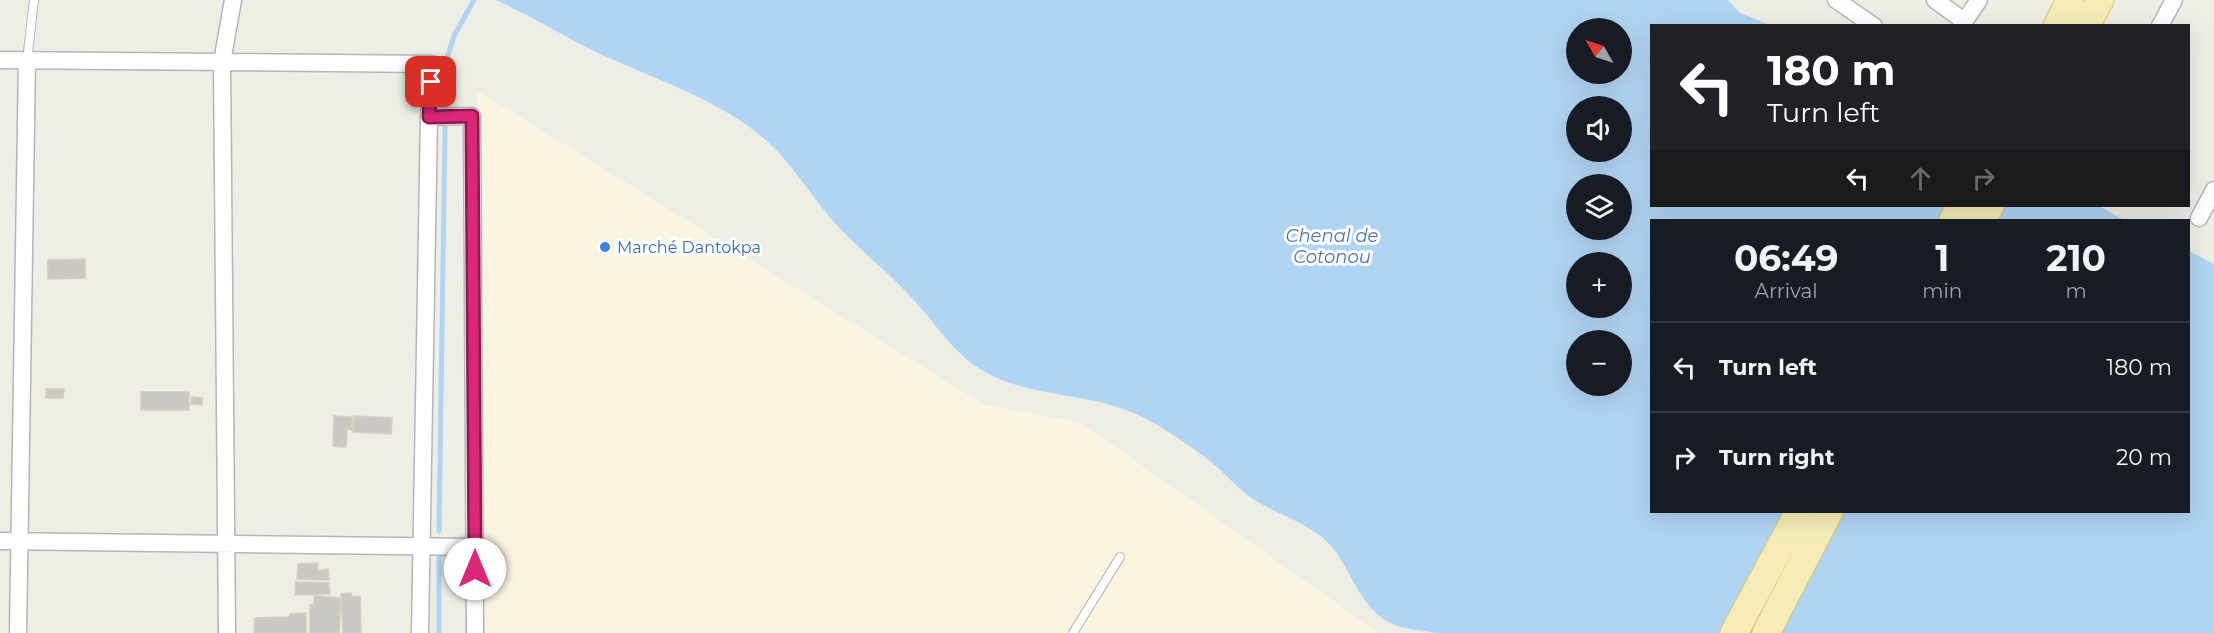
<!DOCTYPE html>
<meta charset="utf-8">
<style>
:root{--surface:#171b24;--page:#242831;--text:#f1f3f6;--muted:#9ea1a6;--line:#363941}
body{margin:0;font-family:Montserrat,sans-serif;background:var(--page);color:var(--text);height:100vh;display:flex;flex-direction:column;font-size:22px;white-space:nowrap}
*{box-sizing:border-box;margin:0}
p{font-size:20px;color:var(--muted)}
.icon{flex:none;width:33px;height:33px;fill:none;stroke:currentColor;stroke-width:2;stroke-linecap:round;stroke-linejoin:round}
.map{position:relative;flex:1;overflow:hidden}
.details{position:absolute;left:1650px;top:219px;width:540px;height:294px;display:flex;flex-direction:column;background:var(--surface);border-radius:0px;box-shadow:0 6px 24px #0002}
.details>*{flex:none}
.guide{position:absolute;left:1650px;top:24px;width:540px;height:183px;border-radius:0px;box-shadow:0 6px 24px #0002;background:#202124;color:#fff;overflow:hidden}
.needle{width:39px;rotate:309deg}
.fabs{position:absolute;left:1566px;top:18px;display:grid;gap:12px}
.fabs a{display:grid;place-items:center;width:66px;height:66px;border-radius:50%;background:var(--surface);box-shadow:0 6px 24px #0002;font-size:30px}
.pin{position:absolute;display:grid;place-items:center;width:51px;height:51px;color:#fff;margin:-26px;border-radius:12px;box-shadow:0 3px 9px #0006}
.me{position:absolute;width:66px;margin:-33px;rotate:0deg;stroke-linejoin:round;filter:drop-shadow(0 0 4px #0008)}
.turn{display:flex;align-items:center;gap:21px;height:126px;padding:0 18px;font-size:27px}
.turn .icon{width:78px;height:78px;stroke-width:2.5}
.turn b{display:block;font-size:42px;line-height:51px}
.lanes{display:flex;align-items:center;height:57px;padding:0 18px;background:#0003;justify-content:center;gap:30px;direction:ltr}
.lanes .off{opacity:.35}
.eta{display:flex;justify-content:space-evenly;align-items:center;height:102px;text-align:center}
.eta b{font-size:36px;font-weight:700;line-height:42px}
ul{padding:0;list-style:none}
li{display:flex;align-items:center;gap:18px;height:90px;padding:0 18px;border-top:2px solid var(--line)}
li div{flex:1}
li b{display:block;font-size:22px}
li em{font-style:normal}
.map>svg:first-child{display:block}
.commercial{fill:#faf5e0}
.water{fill:#b0d4f4;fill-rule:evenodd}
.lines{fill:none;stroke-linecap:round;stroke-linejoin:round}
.stream{stroke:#b0d4f4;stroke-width:5}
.building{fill:#cac8c3;stroke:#d2cfc5;stroke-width:1.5}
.lane-casing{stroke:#b3b6b9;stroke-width:10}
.street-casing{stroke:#b3b6b9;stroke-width:19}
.primary-casing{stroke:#dfc46e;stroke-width:29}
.lane{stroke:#fff;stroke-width:8}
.street{stroke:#fff;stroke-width:16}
.primary{stroke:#f5edb5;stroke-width:27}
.route-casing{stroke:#8e194d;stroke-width:15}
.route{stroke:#db2777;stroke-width:10}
.shop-dot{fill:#3f7fe0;stroke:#fff;stroke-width:2}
.labels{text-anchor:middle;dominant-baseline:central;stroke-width:6;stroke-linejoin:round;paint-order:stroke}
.shop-label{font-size:16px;fill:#366cbe;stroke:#fff;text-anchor:start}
.water-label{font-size:18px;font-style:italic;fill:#4f75a5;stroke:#fff}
</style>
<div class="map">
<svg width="2214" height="633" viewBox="0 0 2214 633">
<rect width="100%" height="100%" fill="#eeede6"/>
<path class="commercial" d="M477,90L983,404L1082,423L1379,633H485Z"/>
<path class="water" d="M496,0H1728L1740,13L1770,25L1652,26V206H2099L2124,220H1652V512H2188L2189,251L2214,264V633H1435C1421,629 1403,630 1390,623C1355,605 1350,559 1322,537C1301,520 1272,512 1250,497C1234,485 1222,470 1206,458C1183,441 1154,420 1126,410C1075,391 1017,397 971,363C946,343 930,316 908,294C884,268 856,247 833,221C809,193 790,160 761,136C710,94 643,76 584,46C555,31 527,14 496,0ZM1576,28H1622V74H1576ZM1576,106H1622V152H1576ZM1576,184H1622V230H1576ZM1576,262H1622V308H1576ZM1576,340H1622V386H1576Z"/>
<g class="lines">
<path class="stream" d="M439,531L446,62L454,36L474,0
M439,633V557"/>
</g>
<path class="building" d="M85,259V278L48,279V260Z
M46,389H64L63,398H46Z
M141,392H189V410H141Z
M192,397L203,398L202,405L191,404Z
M334,416L352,417V430L347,429L346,447L333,446Z
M354,416L392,418L391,434L353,432Z
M318,563L317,571L328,569L329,580L297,579L298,564Z
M296,582L329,583L330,594L295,595Z
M351,593L352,597L360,596L361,633H343L341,594Z
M314,596L341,598L339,633H310V605L314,604Z
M306,613V633H254L255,618L289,617L290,614Z"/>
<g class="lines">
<defs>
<path id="lane" d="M27,61L34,0
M1073,633L1120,557"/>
<path id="street" d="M1836,0L1874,26
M1935,0L1964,21
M1961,26L1979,0
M2160,26L2174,0
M0,60L432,64L429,117
M2199,218L2214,190
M0,541L475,547
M18,633L27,61
M227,633L222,62L233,0
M420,633L429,117L472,116L475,633"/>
<path id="primary" d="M2057,26L2070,0
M2086,26L2100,0
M1953,220L1961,206
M1983,220L1990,206
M1734,633L1799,512
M1766,633L1829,512"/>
</defs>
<use href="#lane" class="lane-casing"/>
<use href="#street" class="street-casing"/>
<use href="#primary" class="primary-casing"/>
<use href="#lane" class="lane"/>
<use href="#street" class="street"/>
<use href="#primary" class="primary"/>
</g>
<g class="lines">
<defs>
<path id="route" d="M431,82L429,117L472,116L475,569"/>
</defs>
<use href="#route" class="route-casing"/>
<use href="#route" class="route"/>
</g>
<circle class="shop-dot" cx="605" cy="247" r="6"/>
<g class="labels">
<g class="shop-label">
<text x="617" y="247">Marché Dantokpa</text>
</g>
<g class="water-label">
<text x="1332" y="236">Chenal de<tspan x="1332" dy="21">Cotonou</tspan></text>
</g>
</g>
</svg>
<div class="fabs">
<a><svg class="needle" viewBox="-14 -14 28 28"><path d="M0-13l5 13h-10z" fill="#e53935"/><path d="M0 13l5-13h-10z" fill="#9ea1a6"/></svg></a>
<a><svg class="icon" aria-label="sound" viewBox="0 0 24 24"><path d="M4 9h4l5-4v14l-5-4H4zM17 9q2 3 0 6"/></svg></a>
<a><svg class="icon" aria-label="layers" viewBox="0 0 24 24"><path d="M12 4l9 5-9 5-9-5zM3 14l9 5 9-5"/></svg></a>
<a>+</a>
<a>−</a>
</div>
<div class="pin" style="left:431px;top:82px;background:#d93025"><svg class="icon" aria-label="arrive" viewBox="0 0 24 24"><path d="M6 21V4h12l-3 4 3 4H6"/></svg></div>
<svg class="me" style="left:475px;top:569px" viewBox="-20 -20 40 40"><circle r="19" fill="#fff"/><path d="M0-13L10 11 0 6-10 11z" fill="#db2777"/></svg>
<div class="guide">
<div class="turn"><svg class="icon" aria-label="left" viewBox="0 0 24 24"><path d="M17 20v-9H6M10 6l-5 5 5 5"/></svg><div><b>180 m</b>Turn left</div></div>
<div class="lanes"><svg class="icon" aria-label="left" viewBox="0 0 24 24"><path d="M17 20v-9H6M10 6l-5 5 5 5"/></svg><svg class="icon off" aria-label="ahead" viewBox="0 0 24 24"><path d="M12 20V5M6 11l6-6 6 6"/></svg><svg class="icon off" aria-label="right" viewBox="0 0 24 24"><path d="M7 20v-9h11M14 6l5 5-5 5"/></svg></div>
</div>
<section class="details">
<div class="eta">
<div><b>06:49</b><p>Arrival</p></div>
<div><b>1</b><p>min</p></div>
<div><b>210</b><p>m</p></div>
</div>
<ul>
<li><svg class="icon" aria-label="left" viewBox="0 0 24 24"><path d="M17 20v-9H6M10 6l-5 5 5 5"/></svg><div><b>Turn left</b></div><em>180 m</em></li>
<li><svg class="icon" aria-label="right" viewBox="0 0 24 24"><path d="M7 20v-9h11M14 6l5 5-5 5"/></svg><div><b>Turn right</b></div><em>20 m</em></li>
</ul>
</section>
</div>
